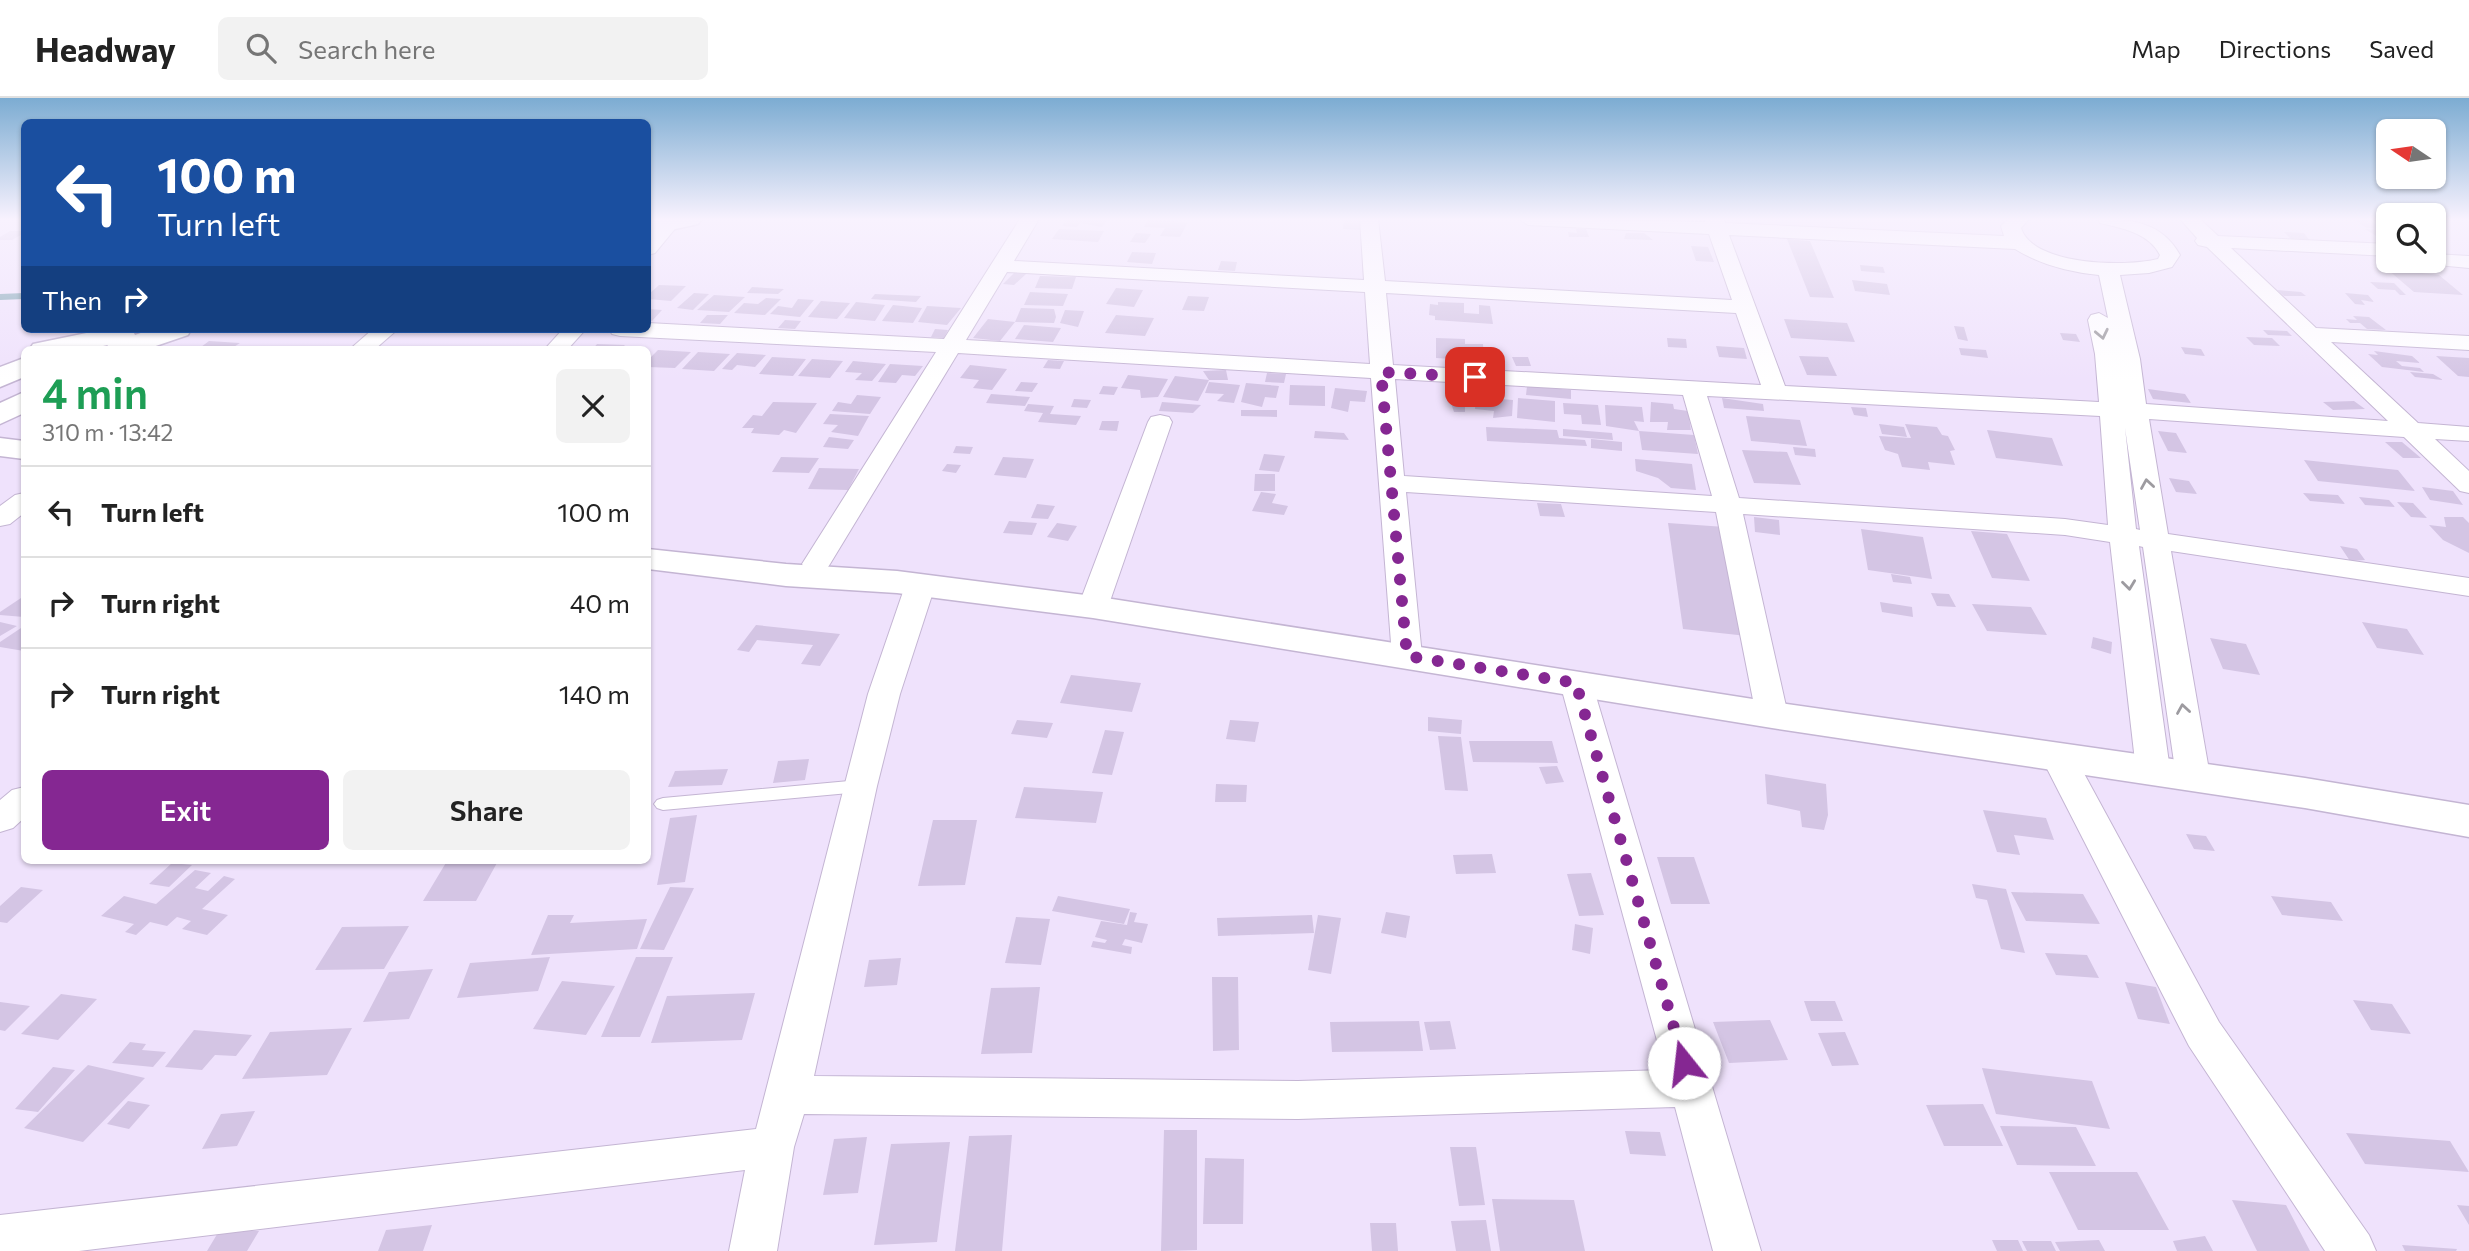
<!DOCTYPE html>
<meta charset="utf-8">
<style>
:root{--surface:#fff;--page:#f2f2f2;--text:#222;--muted:#767676;--line:#e0e0e0;--accent:#852792}
body{margin:0;font-family:Commissioner,sans-serif;background:var(--page);color:var(--text);height:100vh;display:flex;flex-direction:column;font-size:26px;white-space:nowrap}
*{box-sizing:border-box;margin:0}
p{font-size:23px;color:var(--muted)}
.icon{flex:none;width:38px;height:38px;fill:none;stroke:currentColor;stroke-width:2;stroke-linecap:round;stroke-linejoin:round}
.map{position:relative;flex:1;overflow:hidden}
.sheet{position:absolute;left:21px;top:248px;width:630px;height:518px;display:flex;flex-direction:column;background:var(--surface);border-radius:10px;box-shadow:0 2px 5px #0004}
.sheet>*{flex:none}
.hud{position:absolute;left:21px;top:21px;width:630px;height:214px;border-radius:10px;box-shadow:0 2px 5px #0004;background:#1a4fa0;color:#fff;overflow:hidden}
.needle{width:46px;rotate:283deg}
.tools{position:absolute;left:2376px;top:21px;display:grid;gap:14px}
.tools a{display:grid;place-items:center;width:70px;height:70px;border-radius:10px;background:var(--surface);box-shadow:0 2px 5px #0004;font-size:35px}
.pin{position:absolute;display:grid;place-items:center;width:60px;height:60px;color:#fff;margin:-30px;border-radius:14px;box-shadow:0 4px 10px #0006}
.me{position:absolute;width:77px;margin:-38px;rotate:344deg;stroke-linejoin:round;filter:drop-shadow(0 0 5px #0008)}
.turn{display:flex;align-items:center;gap:24px;height:147px;padding:0 21px;font-size:32px}
.turn .icon{width:91px;height:91px;stroke-width:2.5}
.turn b{display:block;font-size:49px;line-height:60px}
.then{display:flex;align-items:center;height:66px;padding:0 21px;background:#0003;gap:14px;font-size:26px}
.round{display:grid;place-items:center;flex:none;width:74px;height:74px;border-radius:10px;background:var(--page)}
.overview{display:flex;align-items:center;justify-content:space-between;height:119px;padding:0 21px}
h1{font-size:42px;font-weight:600;line-height:52px;color:#1e9e55}
.action{display:flex;gap:14px;margin-top:auto;padding:14px 21px}
.action a{flex:1;height:80px;border-radius:10px;background:var(--accent);color:#fff;font-size:28px;font-weight:600;line-height:80px;text-align:center}
.action a+a{background:var(--page);color:var(--text)}
ul{padding:0;list-style:none}
li{display:flex;align-items:center;gap:21px;height:91px;padding:0 21px;border-top:2px solid var(--line)}
li div{flex:1}
li b{display:block;font-size:26px}
li em{font-style:normal}
header{display:flex;align-items:center;gap:42px;box-sizing:border-box;height:98px;padding:0 35px;background:var(--surface);border-bottom:2px solid var(--line)}
header strong{font-size:33px}
nav{display:flex;gap:38px;margin-inline-start:auto;font-size:24px}
.search{width:490px;height:63px;background:var(--page);display:flex;align-items:center;gap:18px;box-sizing:border-box;padding:0 24px;border-radius:10px;color:var(--muted);font-size:26px}
.map>svg:first-child{display:block}
.lines{fill:none;stroke-linecap:round;stroke-linejoin:round}
.stream{stroke:#7ba1b2;stroke-width:6}
.building{fill:#d4c5e4}
.lane-casing{stroke:#c4b5d3;stroke-width:2}
.street-casing{stroke:#c4b5d3;stroke-width:2}
.secondary-casing{stroke:#c4b5d3;stroke-width:3}
.highway-casing{stroke:#c4b5d3;stroke-width:3}
.lane{fill:#fff;fill-rule:evenodd}
.street{fill:#fff;fill-rule:evenodd}
.secondary{fill:#fff;fill-rule:evenodd}
.highway{fill:#fff;fill-rule:evenodd}
.oneway{stroke:#9d9ba0}
.route{stroke:#852792;stroke-width:12;stroke-dasharray:0 21.6}
</style>
<header>
<strong>Headway</strong>
<div class="search"><svg class="icon" aria-label="search" viewBox="0 0 24 24"><circle cx="10" cy="10" r="6"/><path d="M15 15l6 6"/></svg>Search here</div>
<nav><a>Map</a><a>Directions</a><a>Saved</a></nav>
</header>
<div class="map">
<svg width="2469" height="1153" viewBox="0 0 2469 1153">
<rect width="100%" height="100%" fill="#efe2fc"/>
<g class="lines">
<path class="stream" d="M0,199L24,198"/>
</g>
<path class="building" d="M1067,121H1108L1102,129L1080,125L1077,129L1062,128Z
M1344,121H1362L1360,132L1343,131Z
M2352,121H2369L2381,131L2367,130Z
M1148,122L1188,124L1180,139L1160,138L1165,130L1144,129Z
M1059,131L1104,133L1098,144L1052,141Z
M1576,131H1586L1589,139H1569L1568,134L1577,135Z
M2365,131L2382,132L2389,137V146Z
M10,133H24V135L12,142H0V139Z
M2284,134L2304,135L2310,143L2291,141Z
M1136,135L1151,136L1145,145L1130,144Z
M1626,135H1644L1653,142L1624,141Z
M1787,141L1810,143L1834,200L1810,199Z
M1691,148L1708,149L1714,164L1696,163Z
M1132,154L1156,155L1152,166L1127,164Z
M1221,163L1237,164L1235,173L1218,172Z
M1860,167L1883,169L1885,175L1861,173Z
M2387,171L2439,177L2463,197L2414,194Z
M1014,175L1026,176L1014,187L1003,186Z
M1040,178L1076,179L1072,191L1035,190Z
M1852,182L1887,186L1890,197L1855,193Z
M2370,184L2394,185L2406,197H2400L2395,192L2378,191Z
M659,187L686,188L671,203L648,201V197Z
M752,189L784,191L778,196L747,195Z
M1116,190L1143,192L1134,209L1106,206Z
M2277,192L2301,194L2306,198H2284Z
M1030,194L1068,196L1063,208L1024,207Z
M694,195L709,196L693,212L677,210Z
M2345,195L2368,197L2374,204L2361,202L2365,207L2355,206Z
M875,196L921,198L916,204L871,201Z
M714,197L745,199L729,214L697,212Z
M1188,198L1209,199L1204,213L1182,212Z
M766,200L781,201L765,217L734,215L744,205L758,206Z
M798,201L814,202L800,219L770,216L778,208L792,210Z
M821,203L850,205L837,221L808,219Z
M856,204L885,207L875,223L844,220Z
M1438,204L1464,205V215L1479,216V207L1490,208L1493,226L1435,222V218L1429,217L1430,206L1438,207Z
M893,207L922,210L913,225L882,223Z
M927,208L961,210L947,227L918,224Z
M1021,210L1054,211L1056,219L1054,225L1015,224Z
M648,211L662,212L652,223L648,222Z
M1065,212L1084,213L1078,229L1060,225Z
M707,217H728L720,226L700,225Z
M1116,217L1154,220L1145,238L1105,235Z
M2353,218L2369,219L2386,232L2367,231L2360,225H2350L2346,221L2357,222Z
M988,221L1015,224L1000,243L973,240Z
M1784,221L1847,225L1855,244L1791,240Z
M785,222L801,223L795,231L778,230Z
M1024,227L1061,230L1053,244L1015,241Z
M1954,228L1964,229L1968,243L1958,241Z
M935,231L948,232L944,240L931,239Z
M2263,232L2287,233L2292,238L2268,237Z
M2060,235L2076,236L2080,244L2063,242Z
M2246,239L2272,240L2280,248L2254,247Z
M1436,240L1465,241V246H1483L1484,263L1436,260Z
M1667,240L1686,241L1687,250L1668,249Z
M209,243L240,245L229,252H197Z
M597,246L625,247L620,252H592Z
M1716,248L1744,250L1747,261L1719,259Z
M2181,249L2201,251L2205,258L2185,256Z
M1959,250L1986,252L1988,260L1961,257Z
M658,252L691,254L675,270L648,269V262Z
M2374,253L2412,258L2420,265L2396,263L2402,268L2420,270L2424,274L2382,269L2368,256L2378,257Z
M698,254L730,256L714,273L682,271Z
M737,255L766,257L755,269L737,267L732,272L722,271Z
M1799,258L1828,259L1837,278L1807,277Z
M2436,258L2469,260V279L2458,278Z
M772,259L806,261L793,278L759,276Z
M1512,259H1528L1531,268H1516Z
M812,261L843,263L830,280L798,278Z
M1048,262L1064,263L1060,271L1043,270Z
M853,263L886,266L872,283L855,282L862,275L845,274Z
M890,266L923,268L915,278L902,277L896,285L878,284Z
M970,267L1007,271L992,292L973,290L979,282L960,280Z
M1226,272L1228,282H1209L1198,303L1163,299L1175,278L1209,282L1203,273Z
M2410,274L2433,276L2443,282L2415,279Z
M1267,275L1286,276L1284,285L1265,284Z
M1128,277L1168,281L1158,299L1141,300L1140,292L1121,290Z
M1021,284L1038,285L1032,294L1015,293Z
M1209,284L1240,287L1234,305L1217,303L1224,296L1205,295Z
M1246,285L1279,288L1276,300L1265,299L1262,309L1241,304Z
M1290,287L1325,288V308L1289,307Z
M1103,288L1118,289L1114,297L1099,296Z
M1527,288L1571,292V301L1526,297Z
M1335,290L1367,293L1365,304L1350,303L1348,314L1331,310Z
M2148,291L2185,296L2191,305L2153,301Z
M991,296L1030,299L1025,308L986,305Z
M857,297L881,299L870,316L832,313L838,304L851,306Z
M1449,299L1465,301V314H1454Z
M1476,299L1513,302L1512,318L1493,320L1494,313L1475,311Z
M1518,300L1555,303V324L1517,320Z
M1722,300L1763,306L1764,313L1724,310Z
M1074,301L1091,302L1087,310L1071,309Z
M2354,303L2365,311L2333,312L2323,304Z
M773,304L817,305L796,335L784,332L779,337L751,335L754,330H742L753,317L762,318Z
M1162,304L1201,307L1193,315L1159,313Z
M1651,304L1673,306L1674,311L1688,313L1691,332H1667L1668,324H1650Z
M1563,305L1598,307L1601,327L1582,326L1581,317L1564,316Z
M1028,306L1054,308L1050,316L1081,318L1076,327L1038,324L1043,315L1024,313Z
M1605,307L1642,309L1644,324L1634,323L1639,333L1606,328Z
M1851,309L1866,310L1868,319L1854,317Z
M1241,312H1277V319L1241,318Z
M830,316L869,318L858,338L831,334L838,327L823,326Z
M1746,318L1800,322L1807,348L1751,343Z
M1102,323H1119L1117,333L1099,332Z
M1879,326L1904,329L1907,339L1882,336Z
M1905,326L1937,329L1942,337L1948,338L1955,352L1950,353L1955,367L1928,364L1930,372L1902,369L1898,356L1885,352L1879,338L1911,340Z
M1486,329L1557,332L1559,340L1585,342L1587,348L1487,343Z
M1563,331L1612,335L1613,342L1563,338Z
M1987,332L2052,340L2063,368L1996,360Z
M1315,333L1344,335L1349,342L1314,340Z
M1639,333L1694,337L1698,356L1642,352Z
M2158,333L2176,335L2187,355L2168,353Z
M829,339L854,342L848,351L823,349Z
M1591,341L1622,344V353L1591,350Z
M2385,344H2402L2421,360H2403Z
M956,348L973,349L970,356L953,355Z
M1793,349L1815,351L1816,359L1795,357Z
M1742,352L1787,354L1801,387L1754,385Z
M1264,356L1285,358L1279,374L1259,372Z
M781,359L819,360L809,375L772,374Z
M1003,359L1034,361L1026,380L994,377Z
M1635,361L1692,366L1696,392L1671,390L1658,380L1636,373Z
M2304,362L2398,372L2415,393L2318,383Z
M947,366L961,367L956,375L942,373Z
M819,370L859,371L848,392L808,391Z
M1255,376H1275V393H1254Z
M2169,380L2189,383L2197,396L2176,394Z
M2422,389L2453,393L2463,407L2430,402Z
M1261,394L1276,396L1272,405L1288,408L1284,417L1252,413Z
M2303,395L2338,397L2345,406L2310,403Z
M2359,399L2389,402L2395,409L2365,407Z
M2397,404L2413,405L2427,420L2411,419Z
M1537,405L1561,406L1565,419L1540,418Z
M1037,406L1055,408L1048,421L1031,420Z
M1754,419L1779,422L1780,437L1755,434Z
M2444,419H2463L2469,425V455L2443,442L2429,427L2446,429Z
M1009,423L1037,425L1032,437L1003,435Z
M1057,425L1077,428L1068,443L1047,439Z
M1668,425L1725,429L1747,538L1683,531Z
M1861,431L1923,439L1932,481L1868,472Z
M1971,433L2007,436L2030,483L1992,480Z
M2340,448L2357,451L2365,462L2350,463Z
M1891,476L1910,479L1912,486L1893,484Z
M1931,495L1949,496L1956,509L1937,508Z
M24,498V519L0,517V514Z
M1880,504L1912,509L1913,519L1882,514Z
M1972,506L2031,509L2047,537L1987,533Z
M0,524L17,528L0,538Z
M2362,524L2407,531L2424,557L2377,550Z
M756,527L840,536L820,568L801,566L813,547L757,542L749,554L737,552Z
M24,528V553L0,549V544Z
M2093,539L2112,544L2111,556L2091,550Z
M2210,540L2246,546L2260,577L2223,571Z
M1071,577L1141,585L1132,614L1060,605Z
M1428,619L1462,622L1461,636L1428,633Z
M1017,622L1053,625L1047,640L1011,636Z
M1230,622L1259,624L1255,644L1226,641Z
M1105,632L1124,634L1112,677L1092,675Z
M1438,638L1461,639L1468,693L1445,692Z
M1469,643H1552L1558,665L1473,664Z
M809,661L805,682L773,685L778,663Z
M1557,668L1564,684L1546,686L1539,669Z
M728,671L722,687L668,689L675,673Z
M1765,676L1826,686L1828,717L1824,732L1802,729L1800,713L1767,706Z
M1216,686L1247,687L1246,704H1215Z
M1024,689L1103,694L1096,725L1015,720Z
M1983,712L2046,720L2054,742L2014,737L2020,757L1997,754Z
M697,717L685,784L657,787L670,720Z
M933,722H977L965,787L918,788Z
M2186,736L2206,738L2215,753L2194,751Z
M1492,756L1496,775L1456,776L1453,757Z
M1657,759H1694L1710,806H1671Z
M447,763H498L476,803H423Z
M172,765L192,767L169,789L149,786Z
M195,772L211,775L195,790L208,793L224,778L235,781L202,811L228,817L207,837L182,831L191,823L177,819L167,828L150,824L136,837L125,834L134,826L101,818L124,798L156,806Z
M1591,775L1604,817L1579,818L1567,776Z
M1972,786L2006,791L2025,855L2001,851L1987,802L1976,800Z
M21,789L43,792L7,825L0,824V808Z
M670,789L694,790L664,852L640,851Z
M2011,794L2083,796L2100,826L2026,823Z
M1058,798L1130,811L1124,826L1052,813Z
M2271,798L2331,804L2343,823L2282,817Z
M1130,814L1137,815L1134,824L1148,826L1142,845L1125,841L1122,847L1132,849L1131,856L1091,849L1093,843L1105,845L1107,842L1095,839L1101,823L1127,827Z
M1386,814L1410,818L1406,840L1381,835Z
M548,817H574L570,825L647,821L637,851L531,857Z
M1312,817L1314,835L1218,838L1217,820Z
M1318,817L1341,820L1331,876L1308,872Z
M1016,819L1050,821L1041,867L1005,865Z
M1575,826L1593,830L1590,856L1572,852Z
M409,828L384,871L315,872L342,829Z
M2045,855L2087,857L2099,880L2056,877Z
M550,859L538,893L457,900L470,865Z
M636,859H673L640,939H601Z
M901,860L897,887L864,889L869,862Z
M433,871L409,921L363,924L389,874Z
M1212,879H1238L1239,952L1213,953Z
M562,883L615,888L586,937L533,931Z
M2125,884L2156,889L2170,926L2138,921Z
M1040,889L1032,955L981,956L991,890Z
M755,895L742,942L651,945L667,898Z
M61,896L97,901L58,942L21,936Z
M2353,902L2392,906L2411,936L2371,932Z
M1804,903H1835L1843,923H1811Z
M0,904L30,908L5,933L0,932Z
M1770,922L1788,962L1729,965L1713,924Z
M1419,923L1423,953L1332,954L1330,924Z
M1450,923L1456,951L1430,952L1424,924Z
M352,930L327,977L242,981L270,934Z
M194,932L252,937L236,958L215,957L202,972L165,969Z
M1845,934L1859,967L1832,968L1818,935Z
M130,944L146,946L142,952L166,954L153,969L112,965Z
M88,967L145,980L83,1044L24,1030Z
M53,969L75,972L38,1014L15,1011Z
M1982,970L2092,983L2110,1031L1996,1016Z
M128,1003L150,1007L129,1031L107,1026Z
M1983,1006L2003,1048H1944L1926,1007Z
M255,1013L237,1048L202,1051L221,1016Z
M2000,1028L2076,1029L2096,1068L2017,1067Z
M1164,1032H1197V1152L1161,1153Z
M1625,1033L1660,1034L1666,1058L1630,1056Z
M2346,1035L2450,1043L2469,1074L2365,1066Z
M1012,1037L1002,1153H955L969,1038Z
M867,1039L858,1095L823,1097L834,1041Z
M950,1044L937,1144L874,1147L891,1046Z
M1450,1049H1476L1485,1107L1459,1108Z
M1205,1060L1244,1061L1243,1126H1203Z
M2049,1074H2137L2169,1132H2078Z
M1492,1101L1574,1102L1585,1153H1500Z
M2232,1102L2286,1107L2310,1153H2257Z
M2457,1107L2469,1108V1127Z
M1486,1122L1491,1153H1456L1451,1123Z
M1370,1125H1396L1398,1153H1372Z
M432,1127L423,1153H378L386,1132Z
M219,1133H259L247,1153H207Z
M2205,1138L2213,1153H2177L2173,1143Z
M1992,1142H2018L2023,1153H1997Z
M2099,1142L2105,1153H2060L2055,1144Z
M2022,1143H2051L2056,1153H2027Z
M2402,1147L2457,1151L2456,1153H2405Z"/>
<g class="lines">
<defs>
<path id="lane" d="M860,682L866,684L869,688L866,692L860,694L663,712L657,710L654,706L657,702L663,700Z"/>
<path id="street" d="M664,121H683L655,155L648,157V139Z
M1020,121H1039L1014,163L1364,182L1360,121H1378L1385,183L1732,202L1709,136L1528,127L1519,121L1705,124V121H1724L1725,125L2004,138L2001,128L2008,121H2029L2021,130C2033,168 2126,169 2158,161L2160,157C2149,135 2122,130 2100,125L2098,121C2131,121 2162,124 2180,157L2172,169L2149,175L2120,177L2140,261L2146,306L2388,323L2207,149L2198,147L2195,143L2197,140L2180,121H2200L2218,138L2389,146V158L2231,150L2316,230L2469,238V252L2331,244L2418,325L2469,329V343L2435,341L2469,373V395L2460,393L2404,339L2149,321L2168,436L2469,480V498L2171,453L2210,678L2205,686L2193,690L2181,686L2176,678L2143,449L2139,448L2170,672L2165,680L2153,684L2141,680L2136,672L2110,444L2065,437L1743,416L1788,617L1784,625L1772,628L1760,625L1756,617L1716,414L1406,394L1422,558L1418,565L1407,568L1396,565L1392,558L1371,280L958,255L830,466L826,472L816,475L806,472L802,466L936,254L620,238L612,236L609,231H648V225L944,241ZM1729,137L2015,151C2041,167 2069,174 2099,177L2108,220L2099,215L2091,217L2088,222L2095,256L2099,304L1785,288ZM1007,174L1365,194L1370,266L966,242ZM1386,195L1736,215L1761,287L1393,267ZM1395,281L1683,297L1712,398L1404,378ZM1707,298L2100,318L2108,427L2065,421L1739,400ZM2125,330L2140,432L2136,431Z
M2434,156L2469,158V170L2427,166L2424,163H2434Z
M373,231H398L374,252H349Z
M563,231H586L567,252H544Z
M1160,317L1169,319L1172,324L1108,509L1103,515L1093,518L1083,515L1078,509L1148,324L1151,319Z
M24,395V415L10,426L0,428V408L15,397Z
M920,479L930,482L935,488L900,596L877,688L814,978L1298,983L1665,972L1560,585L1565,578L1576,575L1587,578L1592,585L1761,1153H1713L1675,1009L1298,1021L804,1016L794,1049L777,1153H729L745,1072L79,1153H0V1117L756,1031L868,596L905,488L910,482Z
M2057,645L2069,649L2074,657L2219,924L2369,1137L2376,1153H2325L2189,948L2040,657L2045,649Z
M24,689V720L13,730L0,734V702L12,692Z"/>
<path id="secondary" d="M0,340L24,343V361L0,358Z
M648,451L786,466L897,473L1093,498L1772,604L2305,680L2469,707V739L2305,710L1772,630L1093,520L897,495L786,488L648,471Z"/>
<path id="highway" d="M657,121H702L698,126L648,137V123Z
M106,231H132L135,237L152,231H191L188,237L144,252H104L108,247L83,252H29L33,246Z
M24,260V279L0,289V269Z
M24,294V315L0,326V305Z"/>
</defs>
<use href="#lane" class="lane-casing"/>
<use href="#street" class="street-casing"/>
<use href="#secondary" class="secondary-casing"/>
<use href="#highway" class="highway-casing"/>
<use href="#lane" class="lane"/>
<use href="#street" class="street"/>
<use href="#secondary" class="secondary"/>
<use href="#highway" class="highway"/>
</g>
<defs><path id="oneway-chevron" d="M-2-3.5L2.5 0L-2 3.5" fill="none" stroke-width="1.6" stroke-linecap="round" stroke-linejoin="round" transform="scale(1.75)"/></defs>
<g class="oneway">
<use href="#oneway-chevron" transform="translate(2102 236) rotate(78)"/>
<use href="#oneway-chevron" transform="translate(2147 386) rotate(-99)"/>
<use href="#oneway-chevron" transform="translate(2129 487) rotate(83)"/>
<use href="#oneway-chevron" transform="translate(2183 611) rotate(-99)"/>
</g>
<linearGradient id="sky" x2="0" y2="1"><stop stop-color="#7cacd2"/><stop offset="0.43" stop-color="#f8f2fe"/><stop offset="1" stop-color="#f8f2fe" stop-opacity="0"/></linearGradient>
<rect width="2469" height="282" fill="url(#sky)"/>
<g class="lines">
<path class="route" d="M1475,279L1381,274L1407,558L1576,585L1684,965"/>
</g>
</svg>
<div class="tools">
<a><svg class="needle" viewBox="-14 -14 28 28"><path d="M0-13l5 13h-10z" fill="#e53935"/><path d="M0 13l5-13h-10z" fill="#767676"/></svg></a>
<a><svg class="icon" aria-label="search" viewBox="0 0 24 24"><circle cx="10" cy="10" r="6"/><path d="M15 15l6 6"/></svg></a>
</div>
<div class="pin" style="left:1475px;top:279px;background:#d93025"><svg class="icon" aria-label="arrive" viewBox="0 0 24 24"><path d="M6 21V4h12l-3 4 3 4H6"/></svg></div>
<svg class="me" style="left:1684px;top:965px" viewBox="-20 -20 40 40"><circle r="19" fill="#fff"/><path d="M0-13L10 11 0 6-10 11z" fill="#852792"/></svg>
<div class="hud">
<div class="turn"><svg class="icon" aria-label="left" viewBox="0 0 24 24"><path d="M17 20v-9H6M10 6l-5 5 5 5"/></svg><div><b>100 m</b>Turn left</div></div>
<div class="then">Then<svg class="icon" aria-label="right" viewBox="0 0 24 24"><path d="M7 20v-9h11M14 6l5 5-5 5"/></svg></div>
</div>
<section class="sheet">
<div class="overview"><div><h1>4 min</h1><p>310 m · 13:42</p></div><a class="round"><svg class="icon" aria-label="close" viewBox="0 0 24 24"><path d="M6 6l12 12M18 6L6 18"/></svg></a></div>
<ul>
<li><svg class="icon" aria-label="left" viewBox="0 0 24 24"><path d="M17 20v-9H6M10 6l-5 5 5 5"/></svg><div><b>Turn left</b></div><em>100 m</em></li>
<li><svg class="icon" aria-label="right" viewBox="0 0 24 24"><path d="M7 20v-9h11M14 6l5 5-5 5"/></svg><div><b>Turn right</b></div><em>40 m</em></li>
<li><svg class="icon" aria-label="right" viewBox="0 0 24 24"><path d="M7 20v-9h11M14 6l5 5-5 5"/></svg><div><b>Turn right</b></div><em>140 m</em></li>
</ul>
<div class="action"><a>Exit</a><a>Share</a></div>
</section>
</div>
